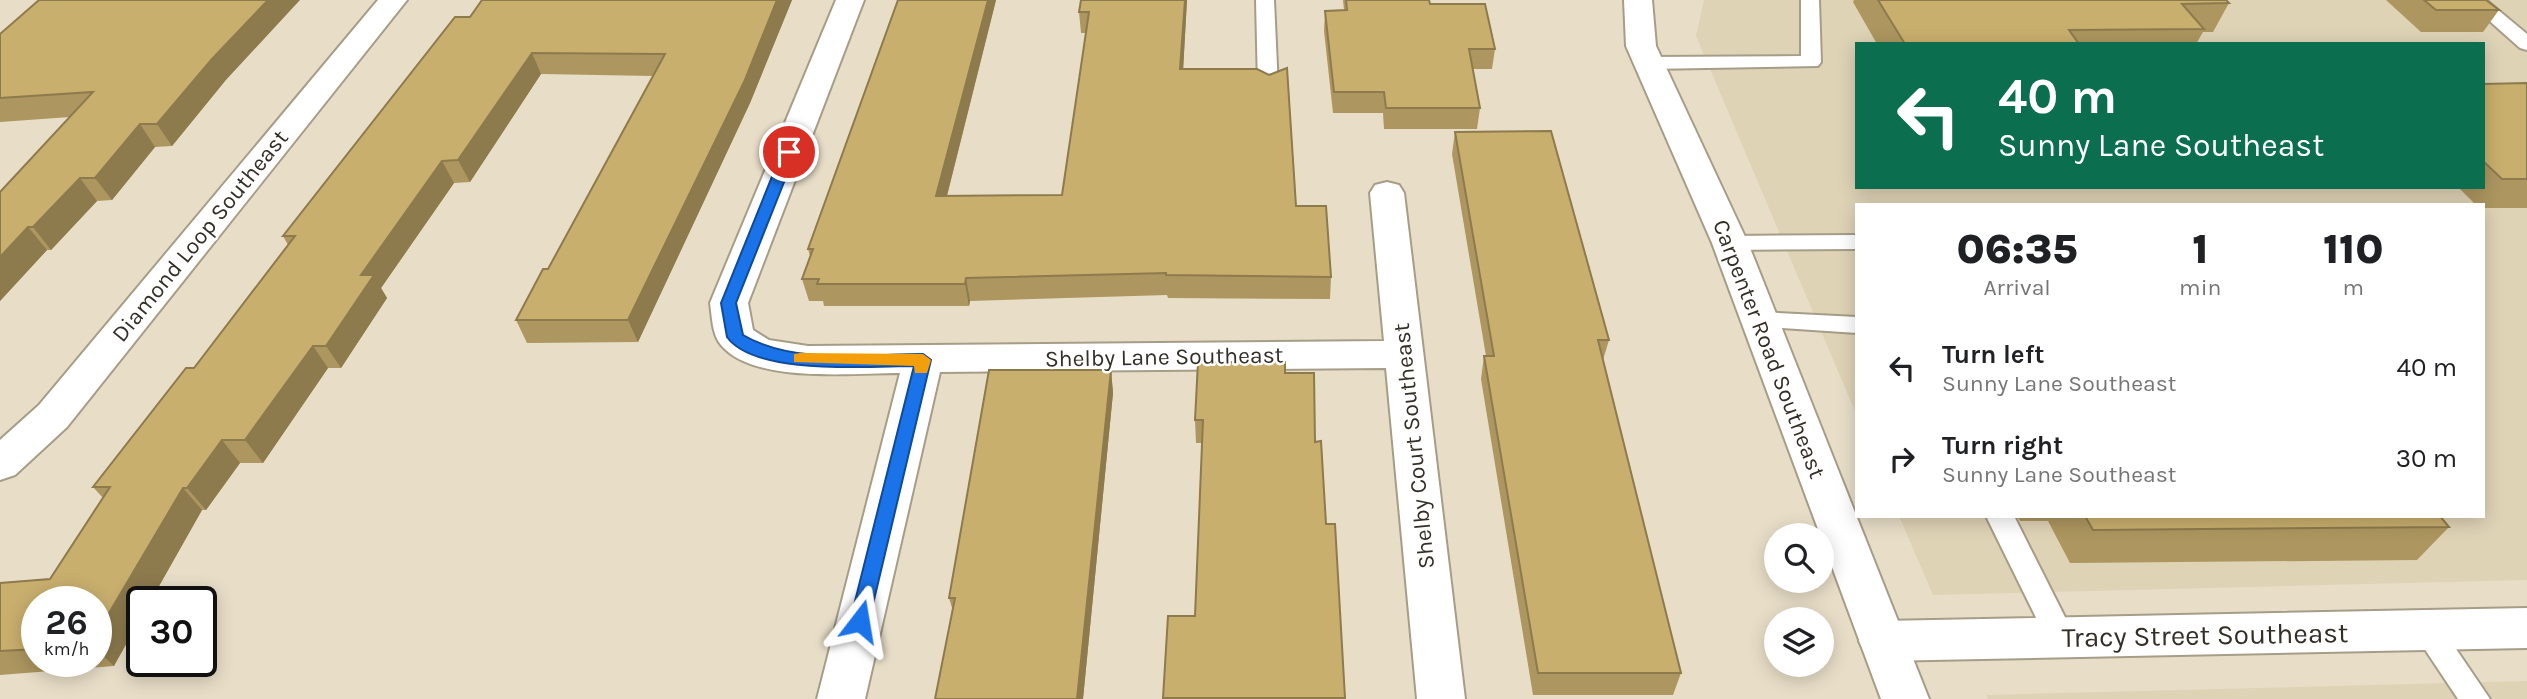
<!DOCTYPE html>
<style>
:root{--surface:#fff;--page:#f6f6f6;--text:#202124;--muted:#757577}
body{margin:0;font-family:Karla,sans-serif;background:var(--page);color:var(--text);height:100vh;display:flex;flex-direction:column;font-size:26px;white-space:nowrap}
*{box-sizing:border-box;margin:0}
p{font-size:23px;color:var(--muted)}
.icon{flex:none;width:38px;height:38px;fill:none;stroke:currentColor;stroke-width:2;stroke-linecap:round;stroke-linejoin:round}
.map{position:relative;flex:1;overflow:hidden}
.side{position:absolute;left:1855px;top:203px;width:630px;height:315px;display:flex;flex-direction:column;background:var(--surface);border-radius:0px;box-shadow:0 4px 18px #0003}
.side>*{flex:none}
.banner{position:absolute;left:1855px;top:42px;width:630px;height:147px;border-radius:0px;box-shadow:0 4px 18px #0003;background:#0b6e4f;color:#fff;overflow:hidden}
.tools{position:absolute;left:1764px;top:523px;display:grid;gap:14px}
.tools a{display:grid;place-items:center;width:70px;height:70px;border-radius:50%;background:var(--surface);box-shadow:0 4px 18px #0003;font-size:35px}
.speed{position:absolute;left:21px;top:586px;display:flex;gap:14px;font-size:35px;font-weight:700;text-align:center}
.speed>*{display:grid;place-content:center;width:91px;height:91px;border-radius:50%;background:var(--surface);box-shadow:0 4px 18px #0003;line-height:1}
.speed small{font-size:18px;font-weight:400}
.speed .limit{border:4px solid #111;border-radius:10px;background:#fff;color:#111}
.pin{position:absolute;display:grid;place-items:center;width:60px;height:60px;color:#fff;margin:-30px;border:4px solid #fff;border-radius:50%;box-shadow:0 2px 7px #0007}
.me{position:absolute;width:77px;margin:-38px;rotate:14deg;stroke-linejoin:round;filter:drop-shadow(0 0 5px #0008)}
.turn{display:flex;align-items:center;gap:24px;height:147px;padding:0 28px;font-size:32px}
.turn .icon{width:91px;height:91px;stroke-width:2.5}
.turn b{display:block;font-size:49px;line-height:60px}
.eta{display:flex;justify-content:space-evenly;align-items:center;height:119px;text-align:center}
.eta b{font-size:42px;font-weight:800;line-height:49px}
ul{padding:0;list-style:none}
li{display:flex;align-items:center;gap:21px;height:91px;padding:0 28px}
li div{flex:1}
li b{display:block;font-size:26px}
li em{font-style:normal}
.map>svg:first-child{display:block}
.built{fill:#dfd3b6;fill-rule:evenodd}
.lines{fill:none;stroke-linecap:round;stroke-linejoin:round}
.service-casing{stroke:#a69d88;stroke-width:4}
.minor-casing{stroke:#a69d88;stroke-width:4}
.tertiary-casing{stroke:#a69d88;stroke-width:4}
.service{fill:#fff;fill-rule:evenodd}
.minor{fill:#fff;fill-rule:evenodd}
.tertiary{fill:#fff;fill-rule:evenodd}
.wall{fill:#ad965f;fill-rule:evenodd}
.shaded-wall{fill:#8d7a4d}
.building{fill:#c9af6e;stroke:#8d7a4d;stroke-width:2}
.route{fill:#1a73e8;stroke:#114b97;stroke-width:2}
.slow{fill:#f59e0b}
.labels{text-anchor:middle;dominant-baseline:central;stroke-width:5;stroke-linejoin:round;paint-order:stroke}
.street-label{font-size:23px;fill:#332f27;stroke:#fff}
.near-street-label{font-size:28px;fill:#332f27;stroke:#fff}
</style>
<div class="map">
<svg width="2527" height="699" viewBox="0 0 2527 699">
<rect width="100%" height="100%" fill="#e8dec8"/>
<path class="built" d="M1704,0H2527V580L1933,595L1899,516H2483V205H1857V416L1696,36ZM1857,44H2483V187H1857Z
M2527,681V699H1988L1986,695Z"/>
<g class="lines">
<defs>
<path id="service" d="M1256,0H1274L1278,88L1268,94L1258,88Z
M1801,0H1819L1821,62L1818,66L1649,69L1639,63L1649,57L1801,56Z
M2466,0H2486L2527,34V50L2520,48Z
M1857,235V249L1730,250L1722,248L1719,243L1722,238L1730,236Z
M1759,312L1857,317V333L1751,326L1747,320L1751,314Z
M1986,516H2014L2075,637L2070,646L2060,650L2050,646Z
M2427,617L2437,621L2490,699H2458L2412,630L2417,621Z"/>
<path id="minor" d="M378,0H407L67,427L15,475L0,480V440L39,405Z
M836,0H864L748,303L753,330L769,340L808,346L1384,341L1370,193L1375,185L1387,182L1399,185L1404,193L1465,699H1417L1386,368L940,372L865,699H817L900,373C854,373 753,384 721,345C712,335 712,316 710,303Z
M2527,608V648L1882,661L1866,655L1859,641L1866,627L1882,621Z"/>
<path id="tertiary" d="M1624,0H1652L1656,46L1748,243L1929,699H1881L1712,243L1626,46Z"/>
</defs>
<use href="#service" class="service-casing"/>
<use href="#minor" class="minor-casing"/>
<use href="#tertiary" class="tertiary-casing"/>
<use href="#service" class="service"/>
<use href="#minor" class="minor"/>
<use href="#tertiary" class="tertiary"/>
</g>
<path class="wall" d="M482,0H792L750,103L638,342L527,343L516,320L548,269L654,76L541,74L470,182L454,183L381,288L387,298L341,368H328L263,463H240L206,510H202L150,602H142L114,666L0,675V583L50,579L103,498L93,487L194,368L288,245L283,236L470,17ZM37,602H96V662H37Z
M898,0H996L947,196L1062,195L1086,33H1081L1079,12L1081,0H1187L1183,69L1296,206L1331,277L1330,299L1168,298L1167,295L970,301L969,306H824L823,301H809L802,279L810,256L808,249Z
M1343,0H1429L1430,4L1495,49L1492,69H1473L1480,108L1477,129H1384L1383,113H1333L1324,31L1325,11L1344,10Z
M1854,0H2226L2229,3L2213,32H2203L2196,44H1877L1853,2Z
M2386,0H2486L2499,10L2483,32H2421Z
M0,34L225,81L172,146L155,147L112,200L97,201L51,250H47L0,301V192L70,117L0,122Z
M2527,83V208H2483V205H2476L2458,187H2483V84Z
M1455,132L1609,340L1603,360L1681,673L1673,695H1533L1481,379L1484,356H1486L1452,154Z
M1111,370L1113,393L1083,699H935L953,611L949,598Z
M1285,373L1315,442L1326,524H1335L1345,699H1163L1168,616H1195L1202,443H1196L1195,420Z
M2017,516H2440L2449,527L2417,560L2070,563L2048,521H2020Z"/>
<path class="shaded-wall" d="M268,0H300L225,81L172,146L157,124L212,59Z
M777,0H792L750,103L638,342L628,320Z
M988,0H996L941,219L936,196Z
M1185,0H1187L1182,90L1180,69Z
M532,53L541,74L470,182L458,160Z
M140,124L155,147L112,200L95,178Z
M442,161L454,183L381,288L387,298L341,368L326,346L361,275Z
M80,178L97,201L51,250L33,227Z
M28,227L47,250L0,301V257Z
M966,278L970,301L969,306L965,284Z
M313,346L328,368L263,463L245,440Z
M1111,370L1113,393L1083,699H1077Z
M222,440L240,463L206,510L187,488Z
M183,488L202,510L150,602H142V616L114,666L96,649V635Z"/>
<path class="building" d="M39,0H268L212,59L157,124H140L95,178H80L33,227H28L0,257V192L93,92L0,98V34Z
M482,0H777L744,82L628,320H516L543,269H548L665,54L532,53L458,160L442,161L361,275H374L326,346H313L245,440H222L187,488H183L96,635V602H37V649L0,651V583L50,579L110,487H93L186,368H194L295,236H283L455,17H470Z
M898,0H988L936,196L1062,195L1089,12H1079L1081,0H1185L1180,69H1257L1269,75L1287,68L1296,206H1326L1331,277L1166,275V273L966,278L965,284H817L819,279H802L813,249H808Z
M1346,0H1429L1430,4H1485L1495,49H1469L1480,108H1386L1384,92H1334L1325,11L1347,10Z
M1878,0H2226L2229,3L2182,4L2204,29L2069,30L2079,44H1905Z
M2424,0H2486L2499,10H2436Z
M2527,83V179H2502L2483,161V84Z
M1551,131L1609,340H1598L1681,673H1538L1484,356H1494L1455,132Z
M1198,362H1285V373H1314L1315,442L1321,441L1326,524H1335L1345,698H1163L1168,616H1195L1203,420H1195Z
M989,370H1111L1077,699H935L955,598H949Z
M2085,516H2440L2449,527L2093,530Z"/>
<path class="route" d="M789,148L796,152L736,303L743,335C794,365 865,354 923,354L931,360L869,621L867,626H853L850,621L914,366C870,366 755,376 727,337L721,303L782,152Z"/>
<path class="slow" d="M800,353L923,354L931,360L927,373H915L914,366L794,362V354Z"/>
<g class="labels">
<g class="street-label">
<text transform="translate(200 236) rotate(-51)">Diamond Loop Southeast</text>
<text transform="translate(1769 349) rotate(69)">Carpenter Road Southeast</text>
<text transform="translate(1164 357) rotate(-1)">Shelby Lane Southeast</text>
<text transform="translate(1414 446) rotate(-96)">Shelby Court Southeast</text>
</g>
<g class="near-street-label">
<text transform="translate(2205 635) rotate(-1)">Tracy Street Southeast</text>
</g>
</g>
</svg>
<div class="tools">
<a><svg class="icon" aria-label="search" viewBox="0 0 24 24"><circle cx="10" cy="10" r="6"/><path d="M15 15l6 6"/></svg></a>
<a><svg class="icon" aria-label="layers" viewBox="0 0 24 24"><path d="M12 4l9 5-9 5-9-5zM3 14l9 5 9-5"/></svg></a>
</div>
<div class="speed"><div>26<small>km/h</small></div><div class="limit">30</div></div>
<div class="pin" style="left:789px;top:152px;background:#d93025"><svg class="icon" aria-label="arrive" viewBox="0 0 24 24"><path d="M6 21V4h12l-3 4 3 4H6"/></svg></div>
<svg class="me" style="left:860px;top:621px" viewBox="-20 -20 40 40"><path d="M0-17L14 15 0 8-14 15z" fill="#1a73e8" stroke="#fff" stroke-width="4"/></svg>
<div class="banner">
<div class="turn"><svg class="icon" aria-label="left" viewBox="0 0 24 24"><path d="M17 20v-9H6M10 6l-5 5 5 5"/></svg><div><b>40 m</b>Sunny Lane Southeast</div></div>
</div>
<section class="side">
<div class="eta">
<div><b>06:35</b><p>Arrival</p></div>
<div><b>1</b><p>min</p></div>
<div><b>110</b><p>m</p></div>
</div>
<ul>
<li><svg class="icon" aria-label="left" viewBox="0 0 24 24"><path d="M17 20v-9H6M10 6l-5 5 5 5"/></svg><div><b>Turn left</b><p>Sunny Lane Southeast</p></div><em>40 m</em></li>
<li><svg class="icon" aria-label="right" viewBox="0 0 24 24"><path d="M7 20v-9h11M14 6l5 5-5 5"/></svg><div><b>Turn right</b><p>Sunny Lane Southeast</p></div><em>30 m</em></li>
</ul>
</section>
</div>
